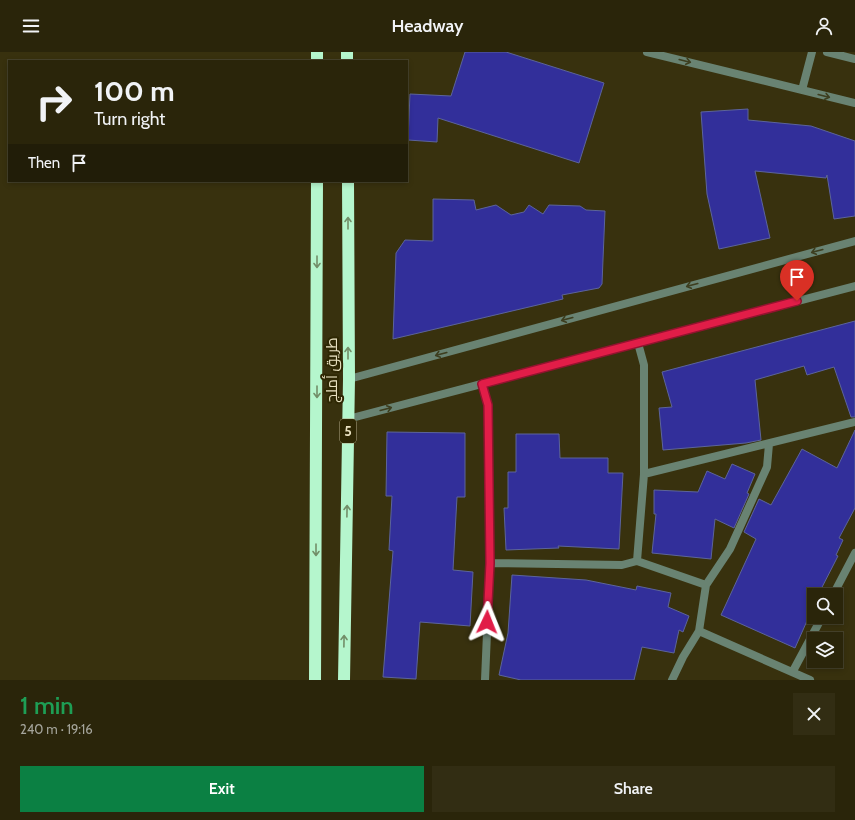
<!DOCTYPE html>
<meta charset="utf-8">
<style>
:root{--surface:#2a250a;--page:#322d13;--text:#f1f3f6;--muted:#a5a59c;--line:#46422b;--accent:#0b8043}
body{margin:0;font-family:Cabin,Cairo,sans-serif;background:var(--page);color:var(--text);height:100vh;display:flex;flex-direction:column;font-size:15px;white-space:nowrap}
*{box-sizing:border-box;margin:0}
p{font-size:13px;color:var(--muted)}
.icon{flex:none;width:22px;height:22px;fill:none;stroke:currentColor;stroke-width:2;stroke-linecap:round;stroke-linejoin:round}
.map{position:relative;height:628px;overflow:hidden}
.details{display:flex;flex-direction:column;background:var(--surface);flex:1}
.details>*{flex:none}
.banner{position:absolute;left:8px;top:8px;width:400px;height:122px;border-radius:0px;box-shadow:0 2px 6px #0003,0 0 0 1px var(--line);background:#2a250a;color:var(--text);overflow:hidden}
.tools{position:absolute;left:807px;top:536px;display:grid;gap:8px}
.tools a{display:grid;place-items:center;width:36px;height:36px;border-radius:0px;background:var(--surface);box-shadow:0 2px 6px #0003,0 0 0 1px var(--line);font-size:20px}
.pin{position:absolute;display:grid;place-items:center;width:34px;height:34px;color:#fff;margin:-41px -17px;border-radius:50% 50% 50% 0;rotate:-45deg;box-shadow:0 0 4px #0007}
.pin .icon{rotate:45deg}
.me{position:absolute;width:44px;margin:-22px;rotate:2deg;stroke-linejoin:round;filter:drop-shadow(0 0 3px #0008)}
.turn{display:flex;align-items:center;gap:14px;height:84px;padding:0 20px;font-size:18px}
.turn .icon{width:52px;height:52px;stroke-width:2.5}
.turn b{display:block;font-size:28px;line-height:34px}
.then{display:flex;align-items:center;height:38px;padding:0 20px;background:#0003;gap:8px;font-size:15px}
.round{display:grid;place-items:center;flex:none;width:42px;height:42px;border-radius:0px;background:var(--page)}
.head{display:flex;align-items:center;justify-content:space-between;height:68px;padding:0 20px}
h1{font-size:24px;font-weight:600;line-height:30px;color:#1e9e55}
.button{display:flex;gap:8px;margin-top:auto;padding:8px 20px}
.button a{flex:1;height:46px;border-radius:0px;background:var(--accent);color:#fff;font-size:16px;font-weight:600;line-height:46px;text-align:center}
.button a+a{background:var(--page);color:var(--text)}
header{display:flex;justify-content:space-between;align-items:center;height:52px;padding:0 20px;background:var(--surface);font-size:18px;font-weight:600}
.map>svg:first-child{display:block}
.building{fill:#322f9a;stroke:#5c649b}
.lines{fill:none;stroke-linecap:round;stroke-linejoin:round}
.street{stroke:#698372;stroke-width:8}
.highway{stroke:#b5f6cd;stroke-width:12}
.oneway{stroke:#3d3e1f}
.oneway2{stroke:#728e68}
.route-casing{stroke:#92132f;stroke-width:10}
.route{stroke:#e11d48;stroke-width:7}
.labels{text-anchor:middle;dominant-baseline:central;stroke-width:4;stroke-linejoin:round;paint-order:stroke}
.shield{fill:#2e2703;stroke:#b0a887;stroke-width:1}
.shield-label{font-size:14px;font-weight:bold;fill:#e8e0c0}
.street-label{font-size:15px;fill:#e8e0c0;stroke:#2e2703}
</style>
<header><svg class="icon" aria-label="menu" viewBox="0 0 24 24"><path d="M4 6h16M4 12h16M4 18h16"/></svg>Headway<svg class="icon" aria-label="person" viewBox="0 0 24 24"><circle cx="12" cy="8" r="4"/><path d="M4 21q1-7 8-7t8 7"/></svg></header>
<div class="map">
<svg width="855" height="628" viewBox="0 0 855 628">
<rect width="100%" height="100%" fill="#38310e"/>
<path class="building" d="M465,0H506L604,31L579,111L438,66L437,90L408,88L410,42L451,44Z
M748,57V68L811,74L855,89V164L834,167L827,123L826,126L755,119L770,186L719,197L707,142L701,60Z
M433,147L474,148L476,158L496,153L511,163L524,160L529,153L543,162L549,153L580,154L586,158L605,159L602,232L599,236L562,243L563,247L393,287L396,201L405,188L433,189Z
M855,269V365H851L834,315L807,323L804,314L755,328L761,388L746,391L663,398L659,356L672,355L662,320Z
M855,378V456L839,486L843,488L836,503L838,504L818,543H814V553L795,596L721,563L756,487L744,480L759,447L771,453L802,397L837,416Z
M387,380L465,381V445H457L453,518L473,520L470,574L420,570L416,627L383,625L393,499L389,498L392,444H386Z
M516,382H559L560,406H608V421H623L619,497L558,494L559,496L506,498L504,456H508V420H516Z
M732,412L755,422L747,441L749,442L734,476L715,467L711,507L652,501L656,462H654V438L698,440L707,419L725,427Z
M512,523L586,528L636,538L637,534L671,541L668,555L689,564L683,580L679,578L674,601L642,595L634,628H521L499,623L508,581Z"/>
<g class="lines">
<path class="street" d="M647,0L855,51
M827,0L855,7
M802,38L812,0
M349,327L855,189
M482,332L488,353L490,511L485,628
M348,367L855,234
M644,422L855,370
M637,509L644,422V313L638,291
M490,511L622,513L637,509L706,533
M833,543L855,501
M699,579L706,533L730,497L767,415L769,392
M793,619L822,565
M672,628L683,605L699,579L810,628"/>
<path class="highway" d="M347,0V9
M317,9V0
M315,628L317,129
M344,628L349,327L348,129"/>
</g>
<defs><path id="oneway-shaft" d="M-6 0H5M1.5-3L5.5 0L1.5 3" fill="none" stroke-width="1.6" stroke-linecap="round" stroke-linejoin="round"/></defs>
<g class="oneway">
<use href="#oneway-shaft" transform="translate(685 9) rotate(14)"/>
<use href="#oneway-shaft" transform="translate(824 44) rotate(14)"/>
<use href="#oneway-shaft" transform="translate(817 199) rotate(165)"/>
<use href="#oneway-shaft" transform="translate(692 233) rotate(165)"/>
<use href="#oneway-shaft" transform="translate(567 267) rotate(165)"/>
<use href="#oneway-shaft" transform="translate(441 302) rotate(165)"/>
<use href="#oneway-shaft" transform="translate(386 357) rotate(-15)"/>
</g>
<g class="oneway2">
<use href="#oneway-shaft" transform="translate(348 171) rotate(-90)"/>
<use href="#oneway-shaft" transform="translate(317 210) rotate(90)"/>
<use href="#oneway-shaft" transform="translate(348 301) rotate(-90)"/>
<use href="#oneway-shaft" transform="translate(317 340) rotate(90)"/>
<use href="#oneway-shaft" transform="translate(347 459) rotate(-89)"/>
<use href="#oneway-shaft" transform="translate(316 498) rotate(90)"/>
<use href="#oneway-shaft" transform="translate(344 589) rotate(-89)"/>
</g>
<g class="lines">
<defs>
<path id="route" d="M487,570L490,511L488,353L482,332L797,249"/>
</defs>
<use href="#route" class="route-casing"/>
<use href="#route" class="route"/>
</g>
<g class="labels">
<rect class="shield" x="340" y="367" width="16" height="24" rx="3"/>
<g class="shield-label">
<text x="348" y="379">5</text>
</g>
<g class="street-label">
<text transform="translate(332 318) rotate(-90)">طريق أملج</text>
</g>
</g>
</svg>
<div class="tools">
<a><svg class="icon" aria-label="search" viewBox="0 0 24 24"><circle cx="10" cy="10" r="6"/><path d="M15 15l6 6"/></svg></a>
<a><svg class="icon" aria-label="layers" viewBox="0 0 24 24"><path d="M12 4l9 5-9 5-9-5zM3 14l9 5 9-5"/></svg></a>
</div>
<div class="pin" style="left:797px;top:249px;background:#d93025"><svg class="icon" aria-label="arrive" viewBox="0 0 24 24"><path d="M6 21V4h12l-3 4 3 4H6"/></svg></div>
<svg class="me" style="left:487px;top:570px" viewBox="-20 -20 40 40"><path d="M0-17L14 15 0 8-14 15z" fill="#e11d48" stroke="#fff" stroke-width="4"/></svg>
<div class="banner">
<div class="turn"><svg class="icon" aria-label="right" viewBox="0 0 24 24"><path d="M7 20v-9h11M14 6l5 5-5 5"/></svg><div><b>100 m</b>Turn right</div></div>
<div class="then">Then<svg class="icon" aria-label="arrive" viewBox="0 0 24 24"><path d="M6 21V4h12l-3 4 3 4H6"/></svg></div>
</div>
</div>
<section class="details">
<div class="head"><div><h1>1 min</h1><p>240 m · 19:16</p></div><a class="round"><svg class="icon" aria-label="close" viewBox="0 0 24 24"><path d="M6 6l12 12M18 6L6 18"/></svg></a></div>
<div class="button"><a>Exit</a><a>Share</a></div>
</section>
